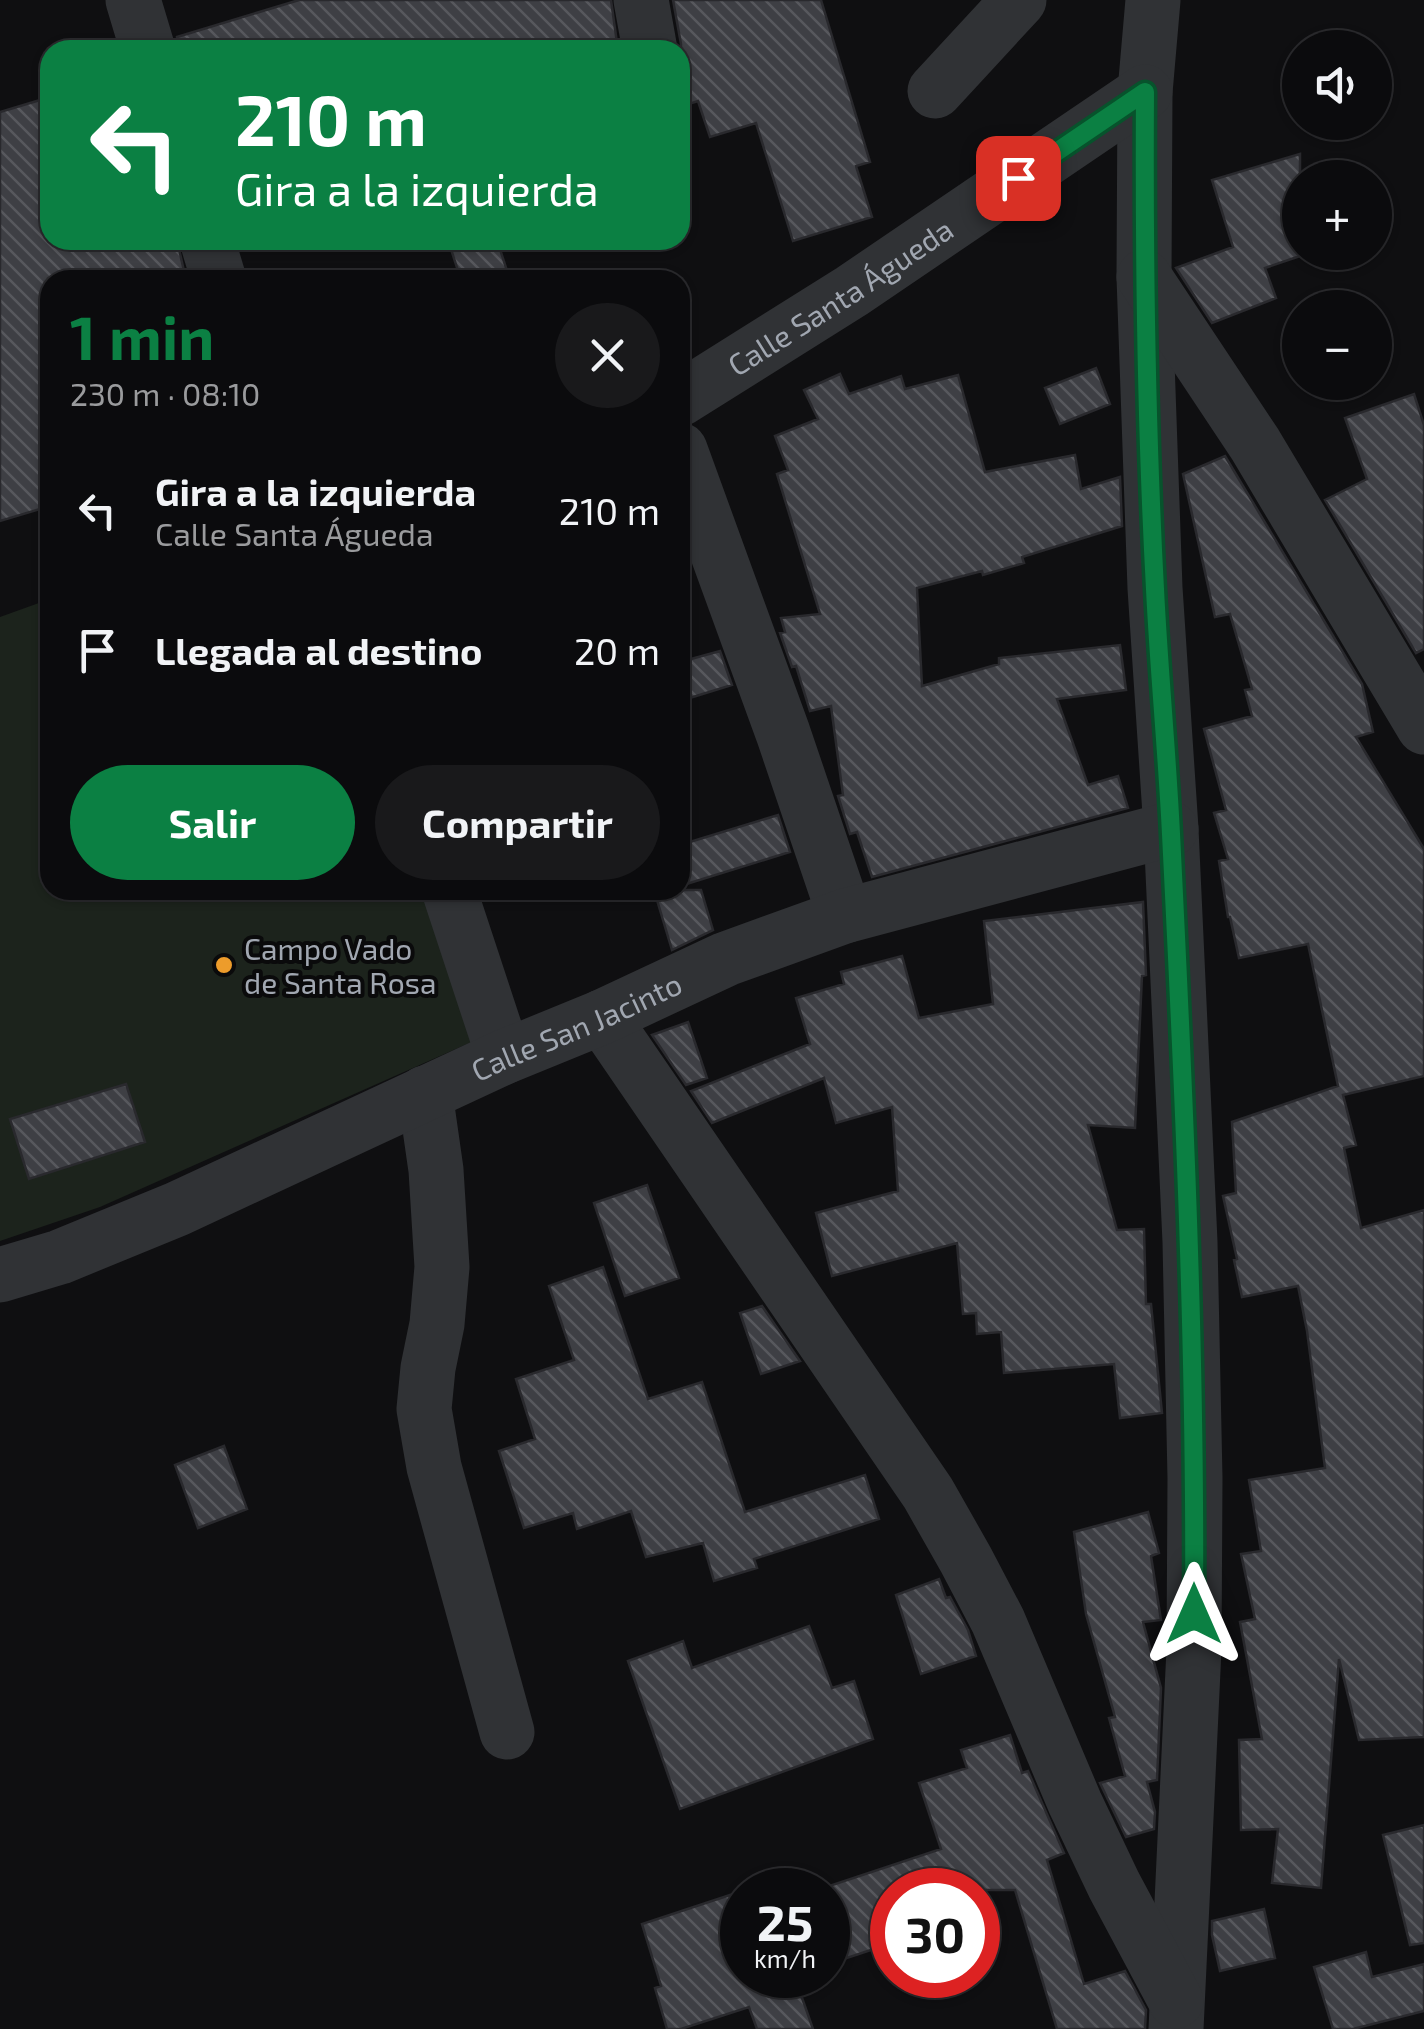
<!DOCTYPE html>
<html lang="es">
<meta charset="utf-8">
<style>
:root{--surface:#0b0b0d;--page:#19191b;--text:#f1f3f6;--muted:#9a9b9d;--line:#2b2b2e;--accent:#0b8043}
body{margin:0;font-family:"Exo 2",sans-serif;background:var(--page);color:var(--text);height:100vh;display:flex;flex-direction:column;font-size:38px;white-space:nowrap}
*{box-sizing:border-box;margin:0}
p{font-size:32px;color:var(--muted)}
.icon{flex:none;width:55px;height:55px;fill:none;stroke:currentColor;stroke-width:2;stroke-linecap:round;stroke-linejoin:round}
.map{position:relative;flex:1;overflow:hidden}
.panel{position:absolute;left:40px;top:270px;width:650px;height:630px;display:flex;flex-direction:column;background:var(--surface);border-radius:30px;box-shadow:0 2px 8px #0004,0 0 0 2px var(--line)}
.panel>*{flex:none}
.guide{position:absolute;left:40px;top:40px;width:650px;height:210px;border-radius:30px;box-shadow:0 2px 8px #0004,0 0 0 2px var(--line);background:#0b8043;color:#fff;overflow:hidden}
.buttons{position:absolute;left:1282px;top:30px;display:grid;gap:20px}
.buttons a{display:grid;place-items:center;width:110px;height:110px;border-radius:50%;background:var(--surface);box-shadow:0 2px 8px #0004,0 0 0 2px var(--line);font-size:50px}
.speed{position:absolute;left:720px;top:1868px;display:flex;gap:20px;font-size:50px;font-weight:700;text-align:center}
.speed>*{display:grid;place-content:center;width:130px;height:130px;border-radius:50%;background:var(--surface);box-shadow:0 2px 8px #0004,0 0 0 2px var(--line);line-height:1}
.speed small{font-size:25px;font-weight:400}
.speed .limit{border:15px solid #d22;background:#fff;color:#111}
.pin{position:absolute;display:grid;place-items:center;width:85px;height:85px;color:#fff;margin:-42px;border-radius:20px;box-shadow:0 5px 15px #0006}
.me{position:absolute;width:110px;margin:-55px;rotate:0deg;stroke-linejoin:round;filter:drop-shadow(0 0 8px #0008)}
.turn{display:flex;align-items:center;gap:35px;height:210px;padding:0 30px;font-size:45px}
.turn .icon{width:130px;height:130px;stroke-width:2.5}
.turn b{display:block;font-size:70px;line-height:85px}
.round{display:grid;place-items:center;flex:none;width:105px;height:105px;border-radius:52px;background:var(--page)}
.head{display:flex;align-items:center;justify-content:space-between;height:170px;padding:0 30px}
h1{font-size:60px;font-weight:700;line-height:75px;color:var(--accent)}
.primary-button{display:flex;gap:20px;margin-top:auto;padding:20px 30px}
.primary-button a{flex:1;height:115px;border-radius:60px;background:var(--accent);color:#fff;font-size:40px;font-weight:700;line-height:115px;text-align:center}
.primary-button a+a{background:var(--page);color:var(--text)}
ul{padding:0;list-style:none}
li{display:flex;align-items:center;gap:30px;height:140px;padding:0 30px}
li div{flex:1}
li b{display:block;font-size:38px}
li em{font-style:normal}
.map>svg:first-child{display:block}
.green{fill:#1c231c}
.building{fill:url(#building-back-hatch);stroke:#29292d;stroke-width:2.5}
.lines{fill:none;stroke-linecap:round;stroke-linejoin:round}
.minor{stroke:#303235;stroke-width:55}
.route-casing{stroke:#07532c;stroke-width:25}
.route{stroke:#0b8043;stroke-width:18}
.poi-dot{fill:#ed9c2b;stroke:#0a0a0b;stroke-width:4}
.labels{text-anchor:middle;dominant-baseline:central;stroke-width:8;stroke-linejoin:round;paint-order:stroke}
.street-label{font-size:30px;fill:#a1a7b1;stroke:#0a0a0b}
.poi-label{font-size:30px;fill:#a1a7b1;stroke:#0a0a0b;text-anchor:start}
</style>
<div class="map">
<svg width="1424" height="2029" viewBox="0 0 1424 2029">
<defs>
<pattern id="building-back-hatch" width="6" height="6" patternUnits="userSpaceOnUse" patternTransform="scale(2.5)"><rect width="6" height="6" fill="#3e3f44"/><path d="M-1 5l2 2M0 0l6 6M5-1l2 2" fill="none" stroke="#57585d"/></pattern>
</defs>
<rect width="100%" height="100%" fill="#0f0f11"/>
<path class="green" d="M50,599V890H421L476,1040L100,1207L0,1241V617Z"/>
<path class="building" d="M299,0H611L618,50H178L177,37Z
M673,0H821L870,162L856,166L872,217L793,241L756,123L710,137L698,101L689,104L680,73L681,44Z
M50,97V240H177L186,280H50V506L0,521V112Z
M1300,154V256L1265,268L1276,298L1212,323L1176,268L1233,247L1212,180Z
M448,240H497L510,280H461Z
M1096,368L1110,404L1060,424L1045,388Z
M840,374L849,394L901,376L905,389L958,375L985,472L1075,455L1081,489L1120,477L1122,526L1022,557L1024,563L983,575L982,571L917,588L922,686L999,664V658L1120,645L1126,690L1057,699L1088,785L1118,776L1128,808L872,877L857,832L850,834L838,796L843,795L831,706L810,711L796,666L792,667L780,633L785,632L781,618L820,614L777,474L788,470L775,436L818,419L804,390Z
M1414,394L1424,425V649L1416,653L1325,500L1367,479L1345,418Z
M1225,456L1362,684L1373,732L1356,737L1424,849V1076L1343,1095L1356,1145L1344,1148L1361,1228L1424,1210V1737L1359,1740L1339,1659L1321,1888L1272,1883L1278,1829L1241,1830L1239,1740L1262,1739L1240,1622L1255,1619L1241,1554L1261,1551L1249,1480L1325,1468L1307,1331L1298,1286L1242,1297L1234,1260L1237,1259L1223,1196L1236,1193L1232,1122L1338,1086L1308,944L1239,958L1230,917H1228L1219,861L1228,859L1214,813L1226,810L1204,729L1252,716L1245,690L1252,689L1230,614L1215,617L1183,474Z
M720,651L732,685L680,701V662Z
M778,815L790,852L680,886V845Z
M654,890H701L713,930L672,950Z
M1143,902L1146,975L1142,976L1135,1128L1088,1125L1117,1230L1144,1229L1146,1304H1151L1162,1413L1120,1418L1114,1364L1004,1373L1001,1332L977,1334L976,1313L963,1314L957,1243L832,1276L816,1213L898,1191L892,1107L836,1123L824,1078L712,1123L691,1091L810,1044L796,998L844,984L841,972L902,956L919,1018L993,1004L984,921Z
M688,1022L707,1078L686,1085L652,1035Z
M126,1084L145,1142L29,1179L10,1119Z
M647,1185L679,1278L625,1296L594,1203Z
M603,1267L648,1399L702,1382L745,1512L865,1475L879,1519L754,1559L757,1568L714,1581L703,1543L646,1557L631,1511L577,1529L573,1513L524,1528L499,1451L535,1439L516,1379L574,1360L549,1286Z
M762,1306L800,1361L761,1374L740,1313Z
M224,1446L247,1509L198,1528L175,1465Z
M1148,1512L1159,1553L1151,1556L1161,1620L1143,1622L1161,1688L1157,1780L1147,1782L1155,1812L1154,1829L1126,1837L1100,1783L1125,1776L1109,1718L1115,1717L1086,1614L1074,1532Z
M939,1579L946,1598L950,1597L968,1630L976,1656L921,1674L896,1595Z
M809,1626L832,1688L854,1681L873,1739L680,1809L628,1661L683,1641L692,1668Z
M1010,1735L1022,1773L1028,1771L1064,1853L1047,1860L1084,1984L1125,1971L1146,2010L1145,2029H1057L1015,1890H892V1943L847,1958L828,1901V1890L823,1888L941,1849L919,1783L967,1768L961,1750Z
M1424,1825V1943L1410,1945L1383,1835Z
M742,1891V1975H824L825,1984L800,1992L813,2029H757L749,2007L681,2029H667L655,1988L661,1986L642,1924Z
M1264,1909L1275,1958L1220,1971L1212,1935V1921Z
M1366,1952L1372,1977L1424,1964V2011L1353,2029H1333L1314,1967Z"/>
<g class="lines">
<g class="minor">
<path d="M133,0L148,50"/>
<path d="M641,0L650,50"/>
<path d="M1153,0L1145,92L1144,277L1155,588L1171,829L1190,1242L1195,1478L1194,1649L1176,2029"/>
<path d="M935,91L1019,0"/>
<path d="M207,240L219,280"/>
<path d="M1144,277L1255,444L1424,727"/>
<path id="s1" d="M680,399L852,291L1145,92"/>
<path d="M680,450L783,733L845,916"/>
<path d="M449,890L504,1057"/>
<path d="M602,1017L928,1493L966,1560L998,1621L1075,1803L1114,1885L1176,2001"/>
<path d="M425,1093L436,1170L442,1267L437,1324L428,1368L424,1409L434,1467L507,1732"/>
<path id="s2" d="M0,1275L60,1257L177,1209L504,1057L602,1017L726,959L845,916L1171,829"/>
</g>
</g>
<g class="lines">
<defs>
<path id="route" d="M1018,178L1145,92C1144,257 1146,423 1155,589C1159,671 1167,752 1171,834C1184,1094 1196,1354 1194,1614"/>
</defs>
<use href="#route" class="route-casing"/>
<use href="#route" class="route"/>
</g>
<circle class="poi-dot" cx="224" cy="965" r="10"/>
<g class="labels">
<g class="street-label">
<text stroke="none"><textPath href="#s1" startOffset="190">Calle Santa Águeda</textPath></text>
<text stroke="none"><textPath href="#s2" startOffset="628">Calle San Jacinto</textPath></text>
</g>
<g class="poi-label">
<text x="244" y="948">Campo Vado<tspan x="244" dy="34">de Santa Rosa</tspan></text>
</g>
</g>
</svg>
<div class="buttons">
<a><svg class="icon" aria-label="sound" viewBox="0 0 24 24"><path d="M4 9h4l5-4v14l-5-4H4zM17 9q2 3 0 6"/></svg></a>
<a>+</a>
<a>−</a>
</div>
<div class="speed"><div>25<small>km/h</small></div><div class="limit">30</div></div>
<div class="pin" style="left:1018px;top:178px;background:#d93025"><svg class="icon" aria-label="arrive" viewBox="0 0 24 24"><path d="M6 21V4h12l-3 4 3 4H6"/></svg></div>
<svg class="me" style="left:1194px;top:1614px" viewBox="-20 -20 40 40"><path d="M0-17L14 15 0 8-14 15z" fill="#0b8043" stroke="#fff" stroke-width="4"/></svg>
<div class="guide">
<div class="turn"><svg class="icon" aria-label="left" viewBox="0 0 24 24"><path d="M17 20v-9H6M10 6l-5 5 5 5"/></svg><div><b>210 m</b>Gira a la izquierda</div></div>
</div>
<section class="panel">
<div class="head"><div><h1>1 min</h1><p>230 m · 08:10</p></div><a class="round"><svg class="icon" aria-label="close" viewBox="0 0 24 24"><path d="M6 6l12 12M18 6L6 18"/></svg></a></div>
<ul>
<li><svg class="icon" aria-label="left" viewBox="0 0 24 24"><path d="M17 20v-9H6M10 6l-5 5 5 5"/></svg><div><b>Gira a la izquierda</b><p>Calle Santa Águeda</p></div><em>210 m</em></li>
<li><svg class="icon" aria-label="arrive" viewBox="0 0 24 24"><path d="M6 21V4h12l-3 4 3 4H6"/></svg><div><b>Llegada al destino</b></div><em>20 m</em></li>
</ul>
<div class="primary-button"><a>Salir</a><a>Compartir</a></div>
</section>
</div>
